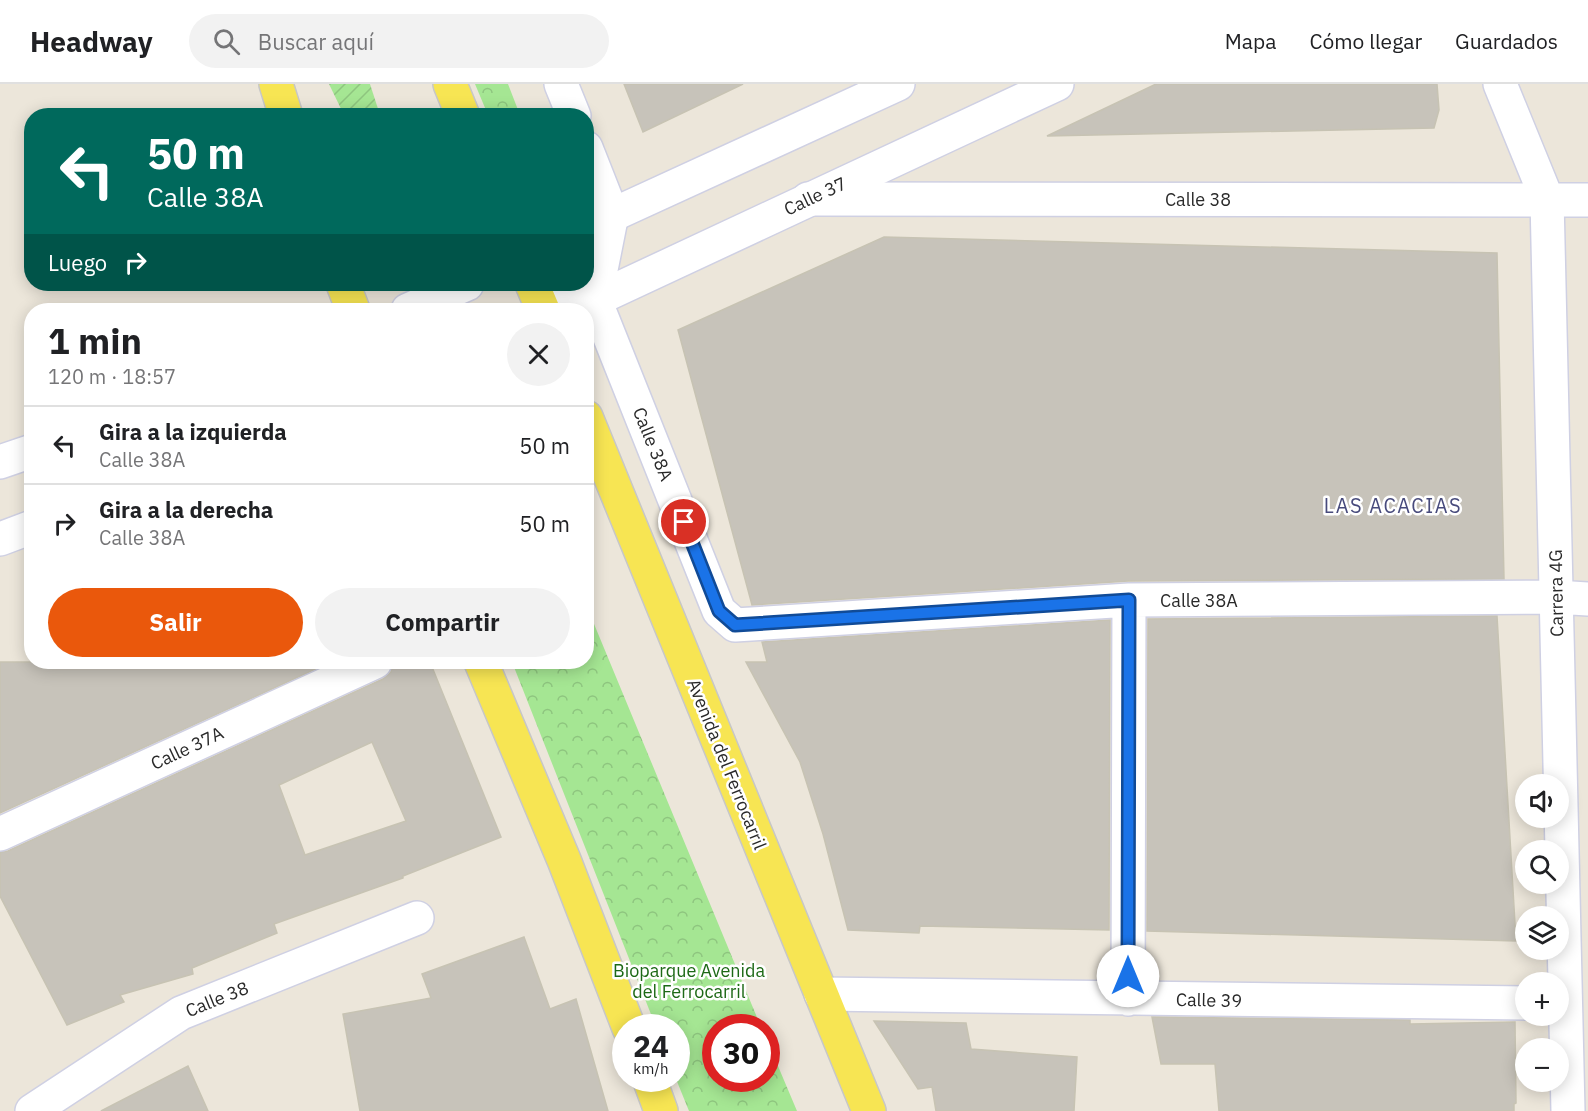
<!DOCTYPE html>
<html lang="es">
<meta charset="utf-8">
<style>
:root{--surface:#fff;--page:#f2f2f2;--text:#202124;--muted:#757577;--line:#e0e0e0;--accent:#ea580c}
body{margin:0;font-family:"IBM Plex Sans",sans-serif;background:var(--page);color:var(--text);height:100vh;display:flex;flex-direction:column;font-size:22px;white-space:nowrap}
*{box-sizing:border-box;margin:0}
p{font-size:20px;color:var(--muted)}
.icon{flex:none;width:33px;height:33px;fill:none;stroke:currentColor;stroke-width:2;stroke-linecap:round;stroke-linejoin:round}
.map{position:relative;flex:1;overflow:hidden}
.side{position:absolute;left:24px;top:219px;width:570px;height:366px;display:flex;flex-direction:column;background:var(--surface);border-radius:24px;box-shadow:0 3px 15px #0003}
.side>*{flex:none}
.top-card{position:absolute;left:24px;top:24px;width:570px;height:183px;border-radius:24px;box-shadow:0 3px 15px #0003;background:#00695c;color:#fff;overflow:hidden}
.buttons{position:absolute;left:1515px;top:690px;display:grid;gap:12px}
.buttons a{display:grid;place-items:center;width:54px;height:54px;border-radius:50%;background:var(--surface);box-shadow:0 3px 15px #0003;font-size:30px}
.speed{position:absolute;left:612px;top:930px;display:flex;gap:12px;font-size:30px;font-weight:700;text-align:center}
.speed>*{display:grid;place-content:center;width:78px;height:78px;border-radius:50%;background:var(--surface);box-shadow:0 3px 15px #0003;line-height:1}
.speed small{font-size:15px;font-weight:400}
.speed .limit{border:9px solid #d22;background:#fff;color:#111}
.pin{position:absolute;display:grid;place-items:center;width:51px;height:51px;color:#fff;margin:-26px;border:3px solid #fff;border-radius:50%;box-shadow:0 2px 6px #0007}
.me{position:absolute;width:66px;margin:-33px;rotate:0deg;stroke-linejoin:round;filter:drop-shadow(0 0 4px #0008)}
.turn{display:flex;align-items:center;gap:21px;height:126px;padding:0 24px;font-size:27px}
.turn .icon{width:78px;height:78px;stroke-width:2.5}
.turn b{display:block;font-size:42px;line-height:51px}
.then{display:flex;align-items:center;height:57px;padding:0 24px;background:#0003;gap:12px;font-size:22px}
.round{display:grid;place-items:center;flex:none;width:63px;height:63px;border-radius:32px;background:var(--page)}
.overview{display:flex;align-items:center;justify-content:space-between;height:102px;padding:0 24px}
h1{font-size:36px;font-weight:700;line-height:45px}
.action{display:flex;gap:12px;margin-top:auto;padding:12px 24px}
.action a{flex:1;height:69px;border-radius:36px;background:var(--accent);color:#fff;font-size:24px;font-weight:700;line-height:69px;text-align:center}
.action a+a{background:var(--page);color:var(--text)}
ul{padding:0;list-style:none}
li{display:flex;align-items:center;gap:18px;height:78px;padding:0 24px;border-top:2px solid var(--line)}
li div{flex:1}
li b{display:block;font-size:22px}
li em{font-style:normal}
header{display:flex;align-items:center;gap:36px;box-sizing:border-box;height:84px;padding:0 30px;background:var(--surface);border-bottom:2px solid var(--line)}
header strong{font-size:28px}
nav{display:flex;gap:33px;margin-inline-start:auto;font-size:21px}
.search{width:420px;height:54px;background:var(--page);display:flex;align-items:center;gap:15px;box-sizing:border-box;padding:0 21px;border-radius:33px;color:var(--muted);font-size:22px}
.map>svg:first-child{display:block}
.park{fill:url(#park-crowns)}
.garden{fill:url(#garden-furrows)}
.building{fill:#c7c3ba;stroke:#c7c3b3;stroke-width:1.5;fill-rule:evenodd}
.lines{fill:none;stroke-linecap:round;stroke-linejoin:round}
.minor-casing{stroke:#cfd0e3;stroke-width:36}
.secondary-casing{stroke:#cfd0e3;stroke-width:36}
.primary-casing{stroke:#c7c7c7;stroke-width:36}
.minor{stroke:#fff;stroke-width:33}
.secondary{stroke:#fff;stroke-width:33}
.primary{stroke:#f7e553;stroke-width:33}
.route-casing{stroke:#114b97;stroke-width:15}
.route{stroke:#1a73e8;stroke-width:10}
.labels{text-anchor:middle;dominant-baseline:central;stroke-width:5;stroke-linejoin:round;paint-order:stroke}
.street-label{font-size:18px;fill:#292929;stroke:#fff}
.park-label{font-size:18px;fill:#1d6916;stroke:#fff}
.neighbourhood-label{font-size:20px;letter-spacing:1.5px;fill:#474a7c;stroke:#fff}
</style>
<header>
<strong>Headway</strong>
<div class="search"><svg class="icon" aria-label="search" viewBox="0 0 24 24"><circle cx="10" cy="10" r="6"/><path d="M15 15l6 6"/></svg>Buscar aquí</div>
<nav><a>Mapa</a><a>Cómo llegar</a><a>Guardados</a></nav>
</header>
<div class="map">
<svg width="1588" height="1027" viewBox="0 0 1588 1027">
<defs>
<pattern id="park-crowns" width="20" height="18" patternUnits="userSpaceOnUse" patternTransform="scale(1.5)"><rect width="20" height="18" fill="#a5e693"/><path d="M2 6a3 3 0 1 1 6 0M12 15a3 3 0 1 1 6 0" fill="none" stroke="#8ec57f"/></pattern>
<pattern id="garden-furrows" width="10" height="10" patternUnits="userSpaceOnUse" patternTransform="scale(1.5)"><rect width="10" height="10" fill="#a5e693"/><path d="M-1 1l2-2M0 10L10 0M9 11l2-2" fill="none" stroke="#8ec57f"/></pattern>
</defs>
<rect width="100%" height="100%" fill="#ece6da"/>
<path class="park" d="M475,0H508L520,31H488Z
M587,523L761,943L716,944V994H766L767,956L797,1027H689L676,995V944L656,943L512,578H586Z"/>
<path class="garden" d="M329,0H370L380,31H344Z"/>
<path class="building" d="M624,0H743L643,48Z
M1156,0H1437L1439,26L1434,44L1047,52Z
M884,153L1497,169L1504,495L1128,497L752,521L678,246Z
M1497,532L1516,857L1147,847L1148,535Z
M1110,536L1109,846L920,842L919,849L848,846L823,750L800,678L746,578H767L762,558Z
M0,578H331L0,729Z
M393,578H430L501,753L403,792V794L274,840L277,849L192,884L193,890L120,911L124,918L67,941L0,812V768L8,767L383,595L391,588ZM372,658L406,737L305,771L279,701Z
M524,853L550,925L576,915L608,1027H360L343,930L431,914L422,890Z
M1152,933L1410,936V940L1515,938L1516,1019L1514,1020V1027H1219L1215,980H1161Z
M874,937L966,939L971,965L1077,973L1074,1027H936L932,1003L918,1005Z
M188,982L208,1027H101Z"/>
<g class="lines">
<defs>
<path id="minor" d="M561,0L574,32
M1500,0L1547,115L1568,1027
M586,64L612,130L595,216L719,527L735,541L1129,516L1556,513L1588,515
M808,115L1588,116
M555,226L571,200
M0,750L375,578
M821,910L1526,919
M1128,915L1129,516
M32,1027L181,929L417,834"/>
<path id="secondary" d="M586,143L898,0
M408,226L467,200
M573,226L1057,0
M0,378L32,367
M0,455L32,443"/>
<path id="primary" d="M276,0L286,32
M450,0L463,32
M343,200L353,226
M532,200L543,226
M586,333L869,1027
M481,578L564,776L629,944
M649,994L661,1027"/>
</defs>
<use href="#minor" class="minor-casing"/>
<use href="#secondary" class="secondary-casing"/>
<use href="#primary" class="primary-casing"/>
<use href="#minor" class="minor"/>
<use href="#secondary" class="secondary"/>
<use href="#primary" class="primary"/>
</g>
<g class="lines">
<defs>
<path id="route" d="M684,438L719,527L735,541L1129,516L1128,892"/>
</defs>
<use href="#route" class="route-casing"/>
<use href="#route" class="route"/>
</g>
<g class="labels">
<g class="street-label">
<text transform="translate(815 112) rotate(-25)">Calle 37</text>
<text x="1198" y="115">Calle 38</text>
<text transform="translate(653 360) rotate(68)">Calle 38A</text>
<text transform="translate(1556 509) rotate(-91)">Carrera 4G</text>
<text x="1199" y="516">Calle 38A</text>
<text transform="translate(187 664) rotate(-25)">Calle 37A</text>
<text transform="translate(727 680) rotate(68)">Avenida del Ferrocarril</text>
<text transform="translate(217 915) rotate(-22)">Calle 38</text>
<text transform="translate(1209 916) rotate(1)">Calle 39</text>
</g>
<g class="park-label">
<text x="689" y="886">Bioparque Avenida<tspan x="689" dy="21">del Ferrocarril</tspan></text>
</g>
<g class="neighbourhood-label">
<text x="1393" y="421">LAS ACACIAS</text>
</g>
</g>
</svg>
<div class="buttons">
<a><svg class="icon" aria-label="sound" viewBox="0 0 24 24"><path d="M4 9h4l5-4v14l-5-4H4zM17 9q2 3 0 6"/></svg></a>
<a><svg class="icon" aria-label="search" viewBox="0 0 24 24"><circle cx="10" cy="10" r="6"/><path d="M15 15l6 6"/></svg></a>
<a><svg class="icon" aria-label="layers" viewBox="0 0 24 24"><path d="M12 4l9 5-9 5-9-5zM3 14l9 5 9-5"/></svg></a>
<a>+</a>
<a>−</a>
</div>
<div class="speed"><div>24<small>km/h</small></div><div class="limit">30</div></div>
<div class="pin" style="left:684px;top:438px;background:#d93025"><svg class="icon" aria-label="arrive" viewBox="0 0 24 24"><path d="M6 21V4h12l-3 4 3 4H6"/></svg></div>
<svg class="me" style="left:1128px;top:892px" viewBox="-20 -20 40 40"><circle r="19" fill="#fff"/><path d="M0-13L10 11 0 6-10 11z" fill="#1a73e8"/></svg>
<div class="top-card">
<div class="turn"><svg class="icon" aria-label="left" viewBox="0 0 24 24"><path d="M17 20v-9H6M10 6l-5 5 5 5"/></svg><div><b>50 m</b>Calle 38A</div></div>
<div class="then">Luego<svg class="icon" aria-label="right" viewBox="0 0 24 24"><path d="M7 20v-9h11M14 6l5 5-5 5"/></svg></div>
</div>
<section class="side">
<div class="overview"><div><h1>1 min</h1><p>120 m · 18:57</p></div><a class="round"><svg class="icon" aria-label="close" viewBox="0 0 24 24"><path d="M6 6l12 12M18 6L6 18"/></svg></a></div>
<ul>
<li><svg class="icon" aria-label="left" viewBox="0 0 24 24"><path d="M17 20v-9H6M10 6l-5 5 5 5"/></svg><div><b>Gira a la izquierda</b><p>Calle 38A</p></div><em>50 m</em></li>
<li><svg class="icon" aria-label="right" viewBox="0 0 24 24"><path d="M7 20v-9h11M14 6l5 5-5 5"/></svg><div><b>Gira a la derecha</b><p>Calle 38A</p></div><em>50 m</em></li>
</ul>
<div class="action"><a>Salir</a><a>Compartir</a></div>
</section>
</div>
